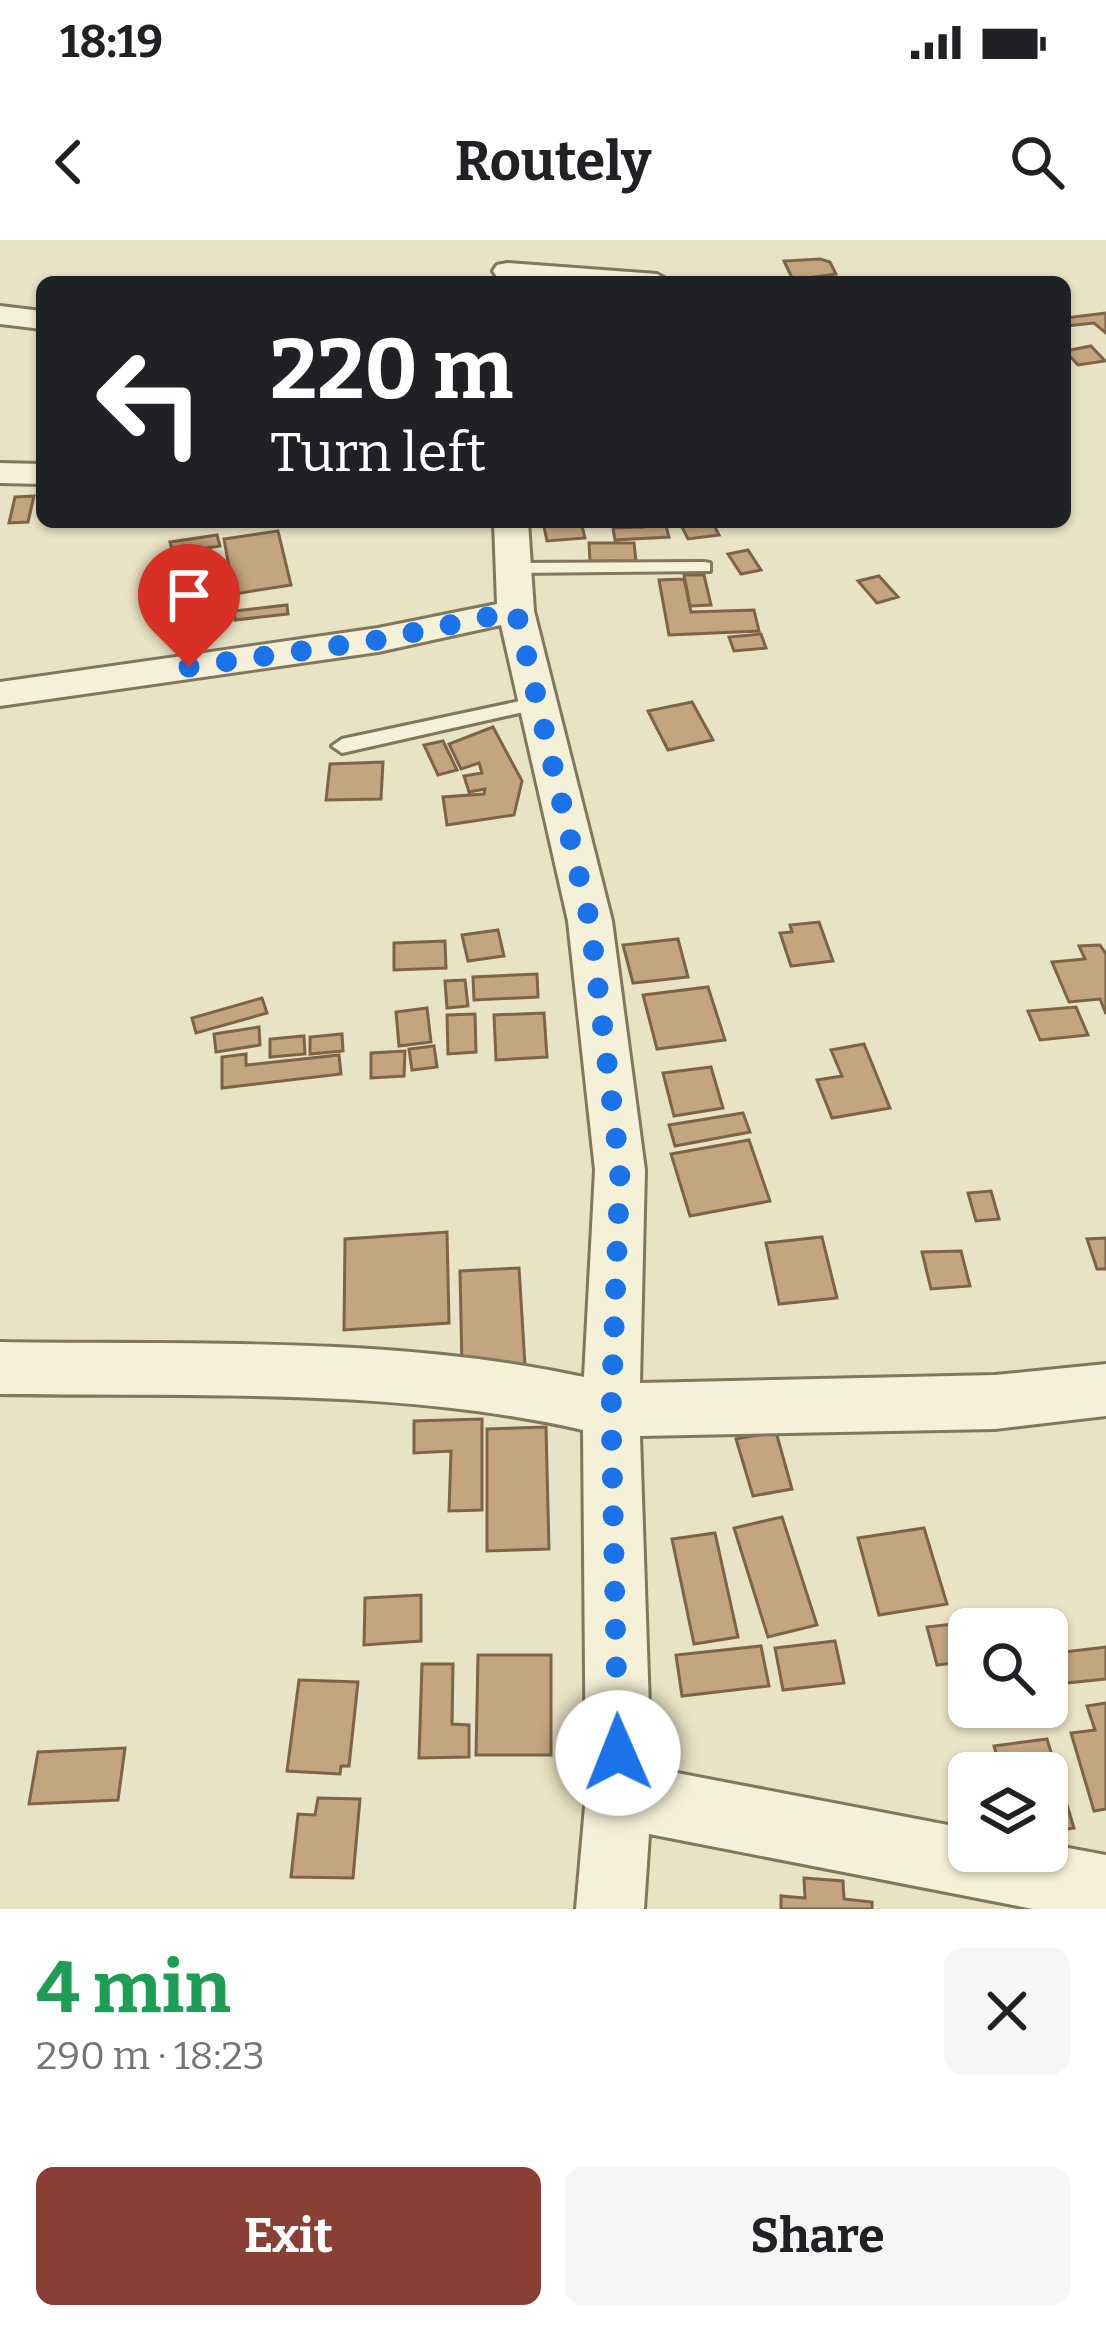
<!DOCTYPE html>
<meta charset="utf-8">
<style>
:root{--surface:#fff;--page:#f6f6f6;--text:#202124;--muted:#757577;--accent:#8a3f34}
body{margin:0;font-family:Bitter,serif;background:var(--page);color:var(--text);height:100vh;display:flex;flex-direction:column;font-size:45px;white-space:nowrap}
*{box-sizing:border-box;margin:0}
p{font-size:39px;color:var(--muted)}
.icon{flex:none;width:66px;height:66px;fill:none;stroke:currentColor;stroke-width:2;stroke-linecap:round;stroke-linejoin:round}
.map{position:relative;height:1669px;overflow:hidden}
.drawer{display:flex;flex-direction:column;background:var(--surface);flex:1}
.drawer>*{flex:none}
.hud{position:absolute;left:36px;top:36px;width:1035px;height:252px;border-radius:18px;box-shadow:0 3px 9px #0004;background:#202124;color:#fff;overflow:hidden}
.fabs{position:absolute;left:948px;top:1368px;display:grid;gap:24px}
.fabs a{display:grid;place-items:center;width:120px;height:120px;border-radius:18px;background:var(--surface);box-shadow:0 3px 9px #0004;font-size:60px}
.pin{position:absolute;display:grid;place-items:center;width:102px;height:102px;color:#fff;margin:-123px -51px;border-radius:50% 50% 50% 0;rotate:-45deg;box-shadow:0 0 12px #0007}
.pin .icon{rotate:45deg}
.me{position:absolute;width:132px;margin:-66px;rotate:359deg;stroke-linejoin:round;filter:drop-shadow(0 0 9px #0008)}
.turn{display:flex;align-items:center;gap:42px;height:252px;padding:0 36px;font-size:54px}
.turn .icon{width:156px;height:156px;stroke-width:2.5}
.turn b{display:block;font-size:84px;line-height:102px}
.round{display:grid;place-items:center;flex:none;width:126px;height:126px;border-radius:18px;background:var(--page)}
.overview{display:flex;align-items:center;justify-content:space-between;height:204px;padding:0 36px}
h1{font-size:72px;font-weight:700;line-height:90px;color:#1e9e55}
.primary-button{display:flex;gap:24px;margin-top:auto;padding:24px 36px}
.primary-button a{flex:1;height:138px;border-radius:18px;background:var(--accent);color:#fff;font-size:48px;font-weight:700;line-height:138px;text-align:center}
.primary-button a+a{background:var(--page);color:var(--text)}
.status{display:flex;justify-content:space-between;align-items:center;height:84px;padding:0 60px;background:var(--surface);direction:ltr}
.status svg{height:33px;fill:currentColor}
header{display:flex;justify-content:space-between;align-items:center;height:156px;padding:0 36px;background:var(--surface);font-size:54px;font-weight:700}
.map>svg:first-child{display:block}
.building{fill:#c3a57f;stroke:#7e6446;stroke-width:3}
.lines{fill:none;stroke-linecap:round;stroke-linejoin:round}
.lane-casing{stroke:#82765d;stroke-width:6}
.street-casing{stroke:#82765d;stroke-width:6}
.lane{fill:#f5f0d8;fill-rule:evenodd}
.street{fill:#f5f0d8;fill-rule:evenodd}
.route{stroke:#1a73e8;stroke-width:21;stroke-dasharray:0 37.8}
</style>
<div class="status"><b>18:19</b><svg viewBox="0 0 49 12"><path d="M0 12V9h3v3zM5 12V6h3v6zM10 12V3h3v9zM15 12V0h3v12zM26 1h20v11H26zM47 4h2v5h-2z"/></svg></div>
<header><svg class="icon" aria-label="back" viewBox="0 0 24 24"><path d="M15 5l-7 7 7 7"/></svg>Routely<svg class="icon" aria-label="search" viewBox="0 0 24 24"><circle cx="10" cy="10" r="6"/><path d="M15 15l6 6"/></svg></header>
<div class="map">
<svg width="1106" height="1669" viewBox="0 0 1106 1669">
<rect width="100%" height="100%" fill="#e9e3c5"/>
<path class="building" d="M820,19L830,22L836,34L793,40L784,21Z
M1106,73V93L1094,83L1065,86V78Z
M1091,106L1105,121L1078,125L1065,111Z
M34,256L28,282L9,283L15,257Z
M543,282H581L585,298L547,301Z
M643,282H665L669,297L615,300L613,288L643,287Z
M713,283L719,295L688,299L682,287Z
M278,291L291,345L234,354L224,299Z
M217,295L220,306L173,313L170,302Z
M589,303H634L636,321H590Z
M748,310L761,330L741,334L728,314Z
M684,335H704L711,365L690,366Z
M879,336L898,357L877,363L858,341Z
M684,339L691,372L754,370L759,391L669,395L659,340Z
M287,365L288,374L235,380L234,371Z
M761,394L766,408L734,411L729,397Z
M692,462L713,500L668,510L648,471Z
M493,487L522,541L514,575L447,585L443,557L484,554L485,549L469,552L464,536L482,533L479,523L461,529L449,504Z
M443,501L457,530L438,535L424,505Z
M383,522L381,559L326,560L330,524Z
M819,682L833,721L791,726L780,693L792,692L790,685Z
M498,690L504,716L468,721L462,695Z
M678,699L688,737L633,743L623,705Z
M445,701L446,728L394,730V703Z
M1100,705L1106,714V774L1100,759L1069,762L1052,722L1085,719L1079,706Z
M537,734L538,757L474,760L473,737Z
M465,740L468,766L447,768L445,741Z
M708,747L725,800L657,809L643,755Z
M262,758L267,773L196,793L192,778Z
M1076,767L1088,795L1040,800L1028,771Z
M427,768L431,802L399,806L396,772Z
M544,773L547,817L496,820L494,775Z
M475,774L476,812L448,814L447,775Z
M259,787L260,805L216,812L214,794Z
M342,794L343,811L310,814V797Z
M304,796L305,814L270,817V799Z
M864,804L890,868L832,878L817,840L842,836L831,810Z
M434,806L437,827L412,830L409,809Z
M405,811L404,836L371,838V813Z
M246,814V825L339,815L341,834L222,848V817Z
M711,827L723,868L674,876L663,833Z
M743,873L750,892L675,906L669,885Z
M749,900L770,961L690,976L671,914Z
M991,951L999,979L976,981L968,953Z
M447,992L449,1083L344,1090L345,999Z
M822,997L837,1058L779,1064L766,1003Z
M1106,998V1029H1097L1087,999Z
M961,1011L970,1046L931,1049L922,1012Z
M519,1028L525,1125L462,1128L460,1031Z
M482,1179V1270L449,1271L451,1211L414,1213V1181Z
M546,1187L549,1309L487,1311V1189Z
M776,1192L792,1249L753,1256L736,1199Z
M782,1277L817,1385L768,1397L734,1288Z
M924,1288L947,1364L879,1375L858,1298Z
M715,1293L738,1397L694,1404L672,1299Z
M421,1355V1401L364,1405L365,1358Z
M997,1379L1001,1389H969V1421L937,1425L927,1387Z
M835,1401L844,1443L783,1450L775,1408Z
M761,1406L769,1446L682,1456L676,1415Z
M1106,1407V1439L1047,1445V1414Z
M478,1415H551V1515H476Z
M422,1424H453L452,1484L469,1485V1517L419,1518Z
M299,1440L358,1442L349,1526H341L340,1534L287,1531Z
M1106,1463V1569L1094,1571L1071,1493L1095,1490L1087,1466Z
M1047,1499L1074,1588L1047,1592V1533H1002L994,1506Z
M125,1508L118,1560L29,1564L38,1512Z
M318,1558L360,1559L353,1638L291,1637L298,1574L315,1575Z
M804,1638L843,1641L844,1659L872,1662V1669H781V1656L805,1658Z"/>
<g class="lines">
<defs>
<path id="lane" d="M704,322L710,323V331L514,333L505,328L514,323Z
M539,457L549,463L546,467L342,513L332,506L342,499Z"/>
<path id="street" d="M507,23L657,34L671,42H543L497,37L493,31L497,25Z
M0,66L42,71V89L0,84Z
M0,223L42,224V244L0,243Z
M494,282H528L534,371L612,681L645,930L640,1143L995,1135L1106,1124V1176L995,1189L640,1196L651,1528L969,1589V1611H1047V1604L1106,1615V1669H1033L649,1594L644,1669H576L586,1555L583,1190C395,1147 192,1157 0,1154V1102C193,1105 395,1096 584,1137L595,930L568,681L501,385L378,412L0,466V442L378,388L497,364Z"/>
</defs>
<use href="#lane" class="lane-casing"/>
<use href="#street" class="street-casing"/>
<use href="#lane" class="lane"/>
<use href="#street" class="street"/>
</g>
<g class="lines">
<path class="route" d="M189,427L378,400L516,371L590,682L620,930L611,1171L618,1513"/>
</g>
</svg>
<div class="fabs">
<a><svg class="icon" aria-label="search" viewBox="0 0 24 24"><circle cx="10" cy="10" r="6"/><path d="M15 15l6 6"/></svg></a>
<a><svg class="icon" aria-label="layers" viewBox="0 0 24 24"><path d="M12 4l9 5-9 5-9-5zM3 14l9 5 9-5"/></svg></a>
</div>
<div class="pin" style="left:189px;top:427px;background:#d93025"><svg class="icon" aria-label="arrive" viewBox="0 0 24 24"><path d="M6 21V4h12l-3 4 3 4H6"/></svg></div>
<svg class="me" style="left:618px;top:1513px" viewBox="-20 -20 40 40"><circle r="19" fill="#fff"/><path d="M0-13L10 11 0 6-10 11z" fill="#1a73e8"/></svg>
<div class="hud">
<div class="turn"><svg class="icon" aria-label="left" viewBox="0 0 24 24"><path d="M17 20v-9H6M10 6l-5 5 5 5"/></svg><div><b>220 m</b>Turn left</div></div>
</div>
</div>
<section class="drawer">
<div class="overview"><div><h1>4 min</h1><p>290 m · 18:23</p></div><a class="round"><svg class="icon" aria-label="close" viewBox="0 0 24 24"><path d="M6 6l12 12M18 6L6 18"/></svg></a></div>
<div class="primary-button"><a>Exit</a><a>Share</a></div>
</section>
